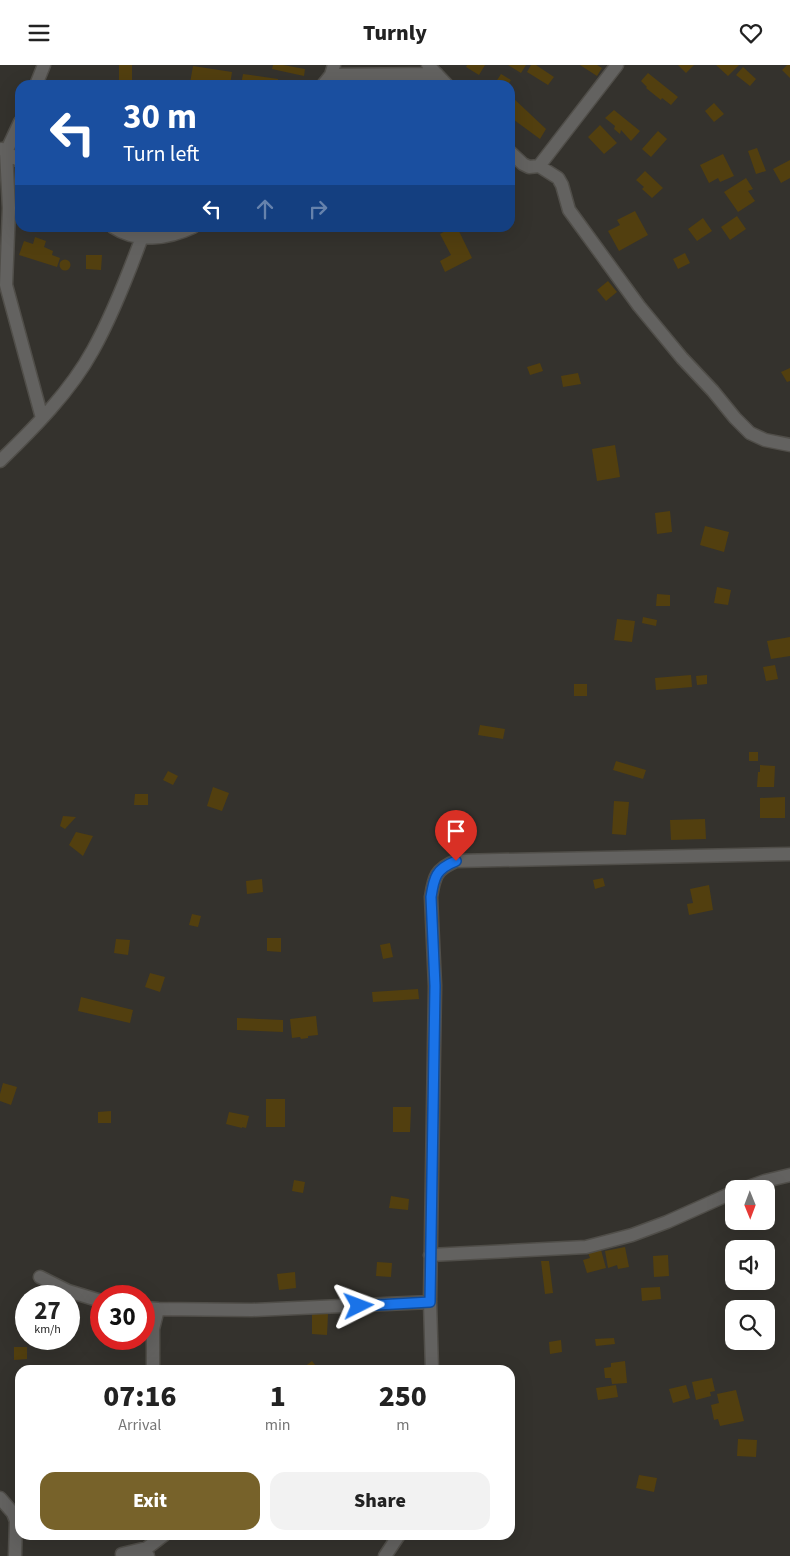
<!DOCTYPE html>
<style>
:root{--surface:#fff;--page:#f2f2f2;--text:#222;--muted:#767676;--accent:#77622a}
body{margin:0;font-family:"Source Sans 3",sans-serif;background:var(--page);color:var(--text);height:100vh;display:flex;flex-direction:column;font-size:19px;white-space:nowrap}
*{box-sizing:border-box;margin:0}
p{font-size:16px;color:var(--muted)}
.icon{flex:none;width:28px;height:28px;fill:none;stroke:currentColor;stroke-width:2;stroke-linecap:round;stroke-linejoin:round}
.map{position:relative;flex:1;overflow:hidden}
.side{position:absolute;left:15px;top:1300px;width:500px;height:175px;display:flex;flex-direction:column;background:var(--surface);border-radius:15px;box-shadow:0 5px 20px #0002}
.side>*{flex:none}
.top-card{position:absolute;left:15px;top:15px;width:500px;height:152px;border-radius:15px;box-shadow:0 5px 20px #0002;background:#1a4fa0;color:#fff;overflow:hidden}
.needle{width:32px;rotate:179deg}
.tools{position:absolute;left:725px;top:1115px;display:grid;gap:10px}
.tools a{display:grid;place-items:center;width:50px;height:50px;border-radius:10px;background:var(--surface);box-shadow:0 5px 20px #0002;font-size:25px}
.speed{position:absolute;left:15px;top:1220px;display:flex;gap:10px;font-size:25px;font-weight:700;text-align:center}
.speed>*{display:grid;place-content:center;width:65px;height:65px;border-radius:50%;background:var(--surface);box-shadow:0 5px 20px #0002;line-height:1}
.speed small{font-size:12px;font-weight:400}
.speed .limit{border:8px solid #d22;background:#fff;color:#111}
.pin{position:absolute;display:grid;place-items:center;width:42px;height:42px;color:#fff;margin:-51px -21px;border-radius:50% 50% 50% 0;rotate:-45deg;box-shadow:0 0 5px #0007}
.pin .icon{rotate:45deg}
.me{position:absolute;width:55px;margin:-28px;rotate:87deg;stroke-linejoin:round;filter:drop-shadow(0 0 4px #0008)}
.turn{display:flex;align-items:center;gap:18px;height:105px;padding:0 25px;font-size:22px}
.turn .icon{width:65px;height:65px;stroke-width:2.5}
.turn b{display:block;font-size:35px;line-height:42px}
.lanes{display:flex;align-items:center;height:48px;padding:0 25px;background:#0003;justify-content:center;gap:25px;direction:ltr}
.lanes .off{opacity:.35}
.eta{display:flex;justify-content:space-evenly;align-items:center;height:85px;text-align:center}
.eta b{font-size:30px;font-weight:800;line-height:35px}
.primary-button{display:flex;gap:10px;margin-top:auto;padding:10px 25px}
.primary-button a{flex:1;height:58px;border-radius:15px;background:var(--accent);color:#fff;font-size:20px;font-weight:800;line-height:58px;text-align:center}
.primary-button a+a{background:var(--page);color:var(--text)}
header{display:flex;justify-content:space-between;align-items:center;height:65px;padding:0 25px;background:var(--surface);font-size:22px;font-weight:800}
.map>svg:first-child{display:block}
.building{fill:#523f0f}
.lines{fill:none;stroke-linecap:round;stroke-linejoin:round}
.minor-casing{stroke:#504e49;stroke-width:15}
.minor{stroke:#636260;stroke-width:12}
.route-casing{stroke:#114b97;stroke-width:12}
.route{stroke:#1a73e8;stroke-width:9}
</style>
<header><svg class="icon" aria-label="menu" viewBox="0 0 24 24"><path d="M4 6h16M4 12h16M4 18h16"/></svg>Turnly<svg class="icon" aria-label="heart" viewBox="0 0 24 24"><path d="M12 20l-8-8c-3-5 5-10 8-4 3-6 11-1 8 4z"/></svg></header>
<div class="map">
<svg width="790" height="1491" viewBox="0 0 790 1491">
<rect width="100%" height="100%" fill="#34322d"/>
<path class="building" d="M119,0H132V15L119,16Z
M273,0H283L305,4L304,11L272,4Z
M467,0H485L479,10L466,2Z
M508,0H526L521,8Z
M531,0H536L554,12L548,20L527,7Z
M580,0H597L602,3L597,11Z
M678,0H694L686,8Z
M716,0H739L728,11Z
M787,0H790V13L782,5Z
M193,1L232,7L230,20H207L190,18Z
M743,2L756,14L750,21L736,10Z
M648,8L678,32L671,40L662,33L661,35L646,23L647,22L641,16Z
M243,9L278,14V20H241Z
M501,9L511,15L508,20H494Z
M511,31L546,64L540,74L510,52Z
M714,38L724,49L714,57L705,46Z
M614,45L640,66L631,76L621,65L620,69L614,64L615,61L605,53Z
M600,60L617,78L604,89L588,72Z
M658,66L667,74L651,92L642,84Z
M757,83L766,106L756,109L748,86Z
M723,89L734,111L720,117L718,113L709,118L700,100Z
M790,95V113L781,118L773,104Z
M645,106L663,123L652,133L642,124L644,122L636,115Z
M746,113L753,124L748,126L755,136L738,147L724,127Z
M635,146L648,170L619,186L608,166L620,160L617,155Z
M737,151L746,164L730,175L721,162Z
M703,153L712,166L697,176L688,164Z
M453,162H457L472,193L445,207L440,196L451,190L440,169Z
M35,172L46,176L44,182L53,186L52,190L60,193L57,202L19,190L24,176L33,179Z
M685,188L690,198L678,204L673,194Z
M86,190H102L101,205L86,204Z
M59.5 200a5.5 5.5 0 1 1 11 0a5.5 5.5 0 1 1-11 0Z
M608,216L617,227L606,236L597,225Z
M540,298L543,306L530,310L527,302Z
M790,303V316L787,317L781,307Z
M578,308L581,319L563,322L561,311Z
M615,380L620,412L597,416L592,384Z
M670,446L672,467L657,469L655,448Z
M705,461L729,467L724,487L700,480Z
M717,522L731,525L728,540L714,538Z
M657,529L670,530V541H656Z
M643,552L657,555L656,561L642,558Z
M617,554L635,556L632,577L614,575Z
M790,572V591L771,594L767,576Z
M775,600L778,614L766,616L763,602Z
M691,610L692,622L656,625L655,613Z
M707,610V619L697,620L696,611Z
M574,619H587V631H574Z
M480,660L505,664L503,674L478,670Z
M749,687H758V696H749Z
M616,696L646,705L643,714L613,705Z
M760,700L775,701L774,722H757L758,707H760Z
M168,706L178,711L173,720L163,715Z
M213,722L229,728L222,746L207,741Z
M135,729H148V740H134Z
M785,732V753H760V733Z
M614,736L629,737L626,770L612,769Z
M63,751L76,752L65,764L60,761Z
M705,754L706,774L671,775L670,755Z
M76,767L93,771L83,791L69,780Z
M603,813L605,821L595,824L593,815Z
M262,814L263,827L247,829L246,816Z
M709,820L713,845L689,850L687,839L693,838L690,824Z
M192,849L201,851L198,862L189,860Z
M267,873H281V887L267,886Z
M116,874L130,875L128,890L114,888Z
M390,878L393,892L383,894L380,880Z
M150,908L165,912L160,927L145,922Z
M418,924L419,934L373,937L372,927Z
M81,932L133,945L130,958L78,946Z
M316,951L318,970L308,971V973L301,974L300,972L292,973L290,954Z
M237,953L283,955V967L237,965Z
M3,1018L17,1022L11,1040L0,1036V1029Z
M266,1034H285V1062H266Z
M393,1042H411L410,1067H393Z
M111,1046V1058H98V1047Z
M229,1047L249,1051L246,1063L242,1062V1063L226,1059Z
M294,1115L305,1117L303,1128L292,1126Z
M391,1131L409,1134L408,1145L389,1143Z
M625,1182L629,1202L618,1204L617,1200L608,1203L605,1186Z
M601,1185L606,1203L587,1208L583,1195L590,1193L588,1188Z
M668,1190L669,1211L654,1212L653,1191Z
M541,1196H549L553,1228L545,1229Z
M377,1197L392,1198L391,1212L376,1211Z
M295,1207L296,1223L279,1225L277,1209Z
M660,1222L661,1234L642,1236L641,1223Z
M312,1248L328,1249L327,1270L312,1269Z
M614,1273L615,1279L596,1281L595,1274Z
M561,1275L562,1287L550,1289L549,1277Z
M14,1282H27V1294L14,1295Z
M312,1296L319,1305H300Z
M625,1296L627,1318L612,1319L611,1313H605L604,1303L611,1302V1298Z
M712,1313L715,1326L710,1327L711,1331L696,1335L692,1317Z
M616,1320L618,1332L598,1335L596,1323Z
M686,1320L690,1333L673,1338L669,1324Z
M736,1325L744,1356L720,1361L718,1354L714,1355L711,1340L719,1338L717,1329Z
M738,1374L757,1375L756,1392L737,1391Z
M639,1410L657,1413L654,1427L636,1423Z"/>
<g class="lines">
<defs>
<path id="minor" d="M428,0L447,20
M331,10L437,9
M36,20L44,0
M323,20L331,10L334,0
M20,57L6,87L9,143L6,220L42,353
M2,84L20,96
M510,87L523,99L529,102L539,101L558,113L562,120L569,145L639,241L682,293L713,326L735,353L750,368L765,375L790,380
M539,101L617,0
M113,162C137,178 168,174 193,162
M0,396C34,363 70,327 93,285C113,249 128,210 142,172
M743,1124L765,1116L790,1110
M430,1190L586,1182L632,1170L667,1157L734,1127
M40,1212L68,1226L101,1236
M144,1243L158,1244
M153,1305V1264L158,1244L252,1245L430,1237
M432,1305L430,1237L435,921L431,832C434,812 436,804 456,796L790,789
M0,1433L13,1448L16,1456L15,1491
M148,1491L122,1489L147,1483L164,1470
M385,1491L399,1470"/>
</defs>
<use href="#minor" class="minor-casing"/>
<use href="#minor" class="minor"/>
</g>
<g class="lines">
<defs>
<path id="route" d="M359,1241L430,1237L435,921L431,832C434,812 436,804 456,796"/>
</defs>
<use href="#route" class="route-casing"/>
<use href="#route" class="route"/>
</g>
</svg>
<div class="tools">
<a><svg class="needle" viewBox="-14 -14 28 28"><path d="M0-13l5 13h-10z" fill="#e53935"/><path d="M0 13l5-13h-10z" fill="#767676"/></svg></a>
<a><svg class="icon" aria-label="sound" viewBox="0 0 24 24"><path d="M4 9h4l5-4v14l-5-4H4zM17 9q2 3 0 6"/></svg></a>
<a><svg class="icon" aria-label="search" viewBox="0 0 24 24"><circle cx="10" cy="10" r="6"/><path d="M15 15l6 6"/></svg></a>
</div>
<div class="speed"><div>27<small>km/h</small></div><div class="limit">30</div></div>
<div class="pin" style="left:456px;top:796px;background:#d93025"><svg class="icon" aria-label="arrive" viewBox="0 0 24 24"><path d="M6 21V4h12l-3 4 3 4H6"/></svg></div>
<svg class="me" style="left:359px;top:1241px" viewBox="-20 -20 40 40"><path d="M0-17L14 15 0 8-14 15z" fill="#1a73e8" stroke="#fff" stroke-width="4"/></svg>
<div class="top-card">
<div class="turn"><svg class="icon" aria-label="left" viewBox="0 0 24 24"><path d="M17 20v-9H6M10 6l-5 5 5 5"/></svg><div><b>30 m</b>Turn left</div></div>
<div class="lanes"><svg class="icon" aria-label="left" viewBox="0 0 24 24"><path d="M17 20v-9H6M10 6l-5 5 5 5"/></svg><svg class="icon off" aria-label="ahead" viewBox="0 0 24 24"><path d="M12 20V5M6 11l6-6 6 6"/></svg><svg class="icon off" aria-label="right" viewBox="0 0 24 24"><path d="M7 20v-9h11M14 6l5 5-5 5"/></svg></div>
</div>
<section class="side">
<div class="eta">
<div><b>07:16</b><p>Arrival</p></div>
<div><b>1</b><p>min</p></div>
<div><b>250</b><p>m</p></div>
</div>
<div class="primary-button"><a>Exit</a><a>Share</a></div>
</section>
</div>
